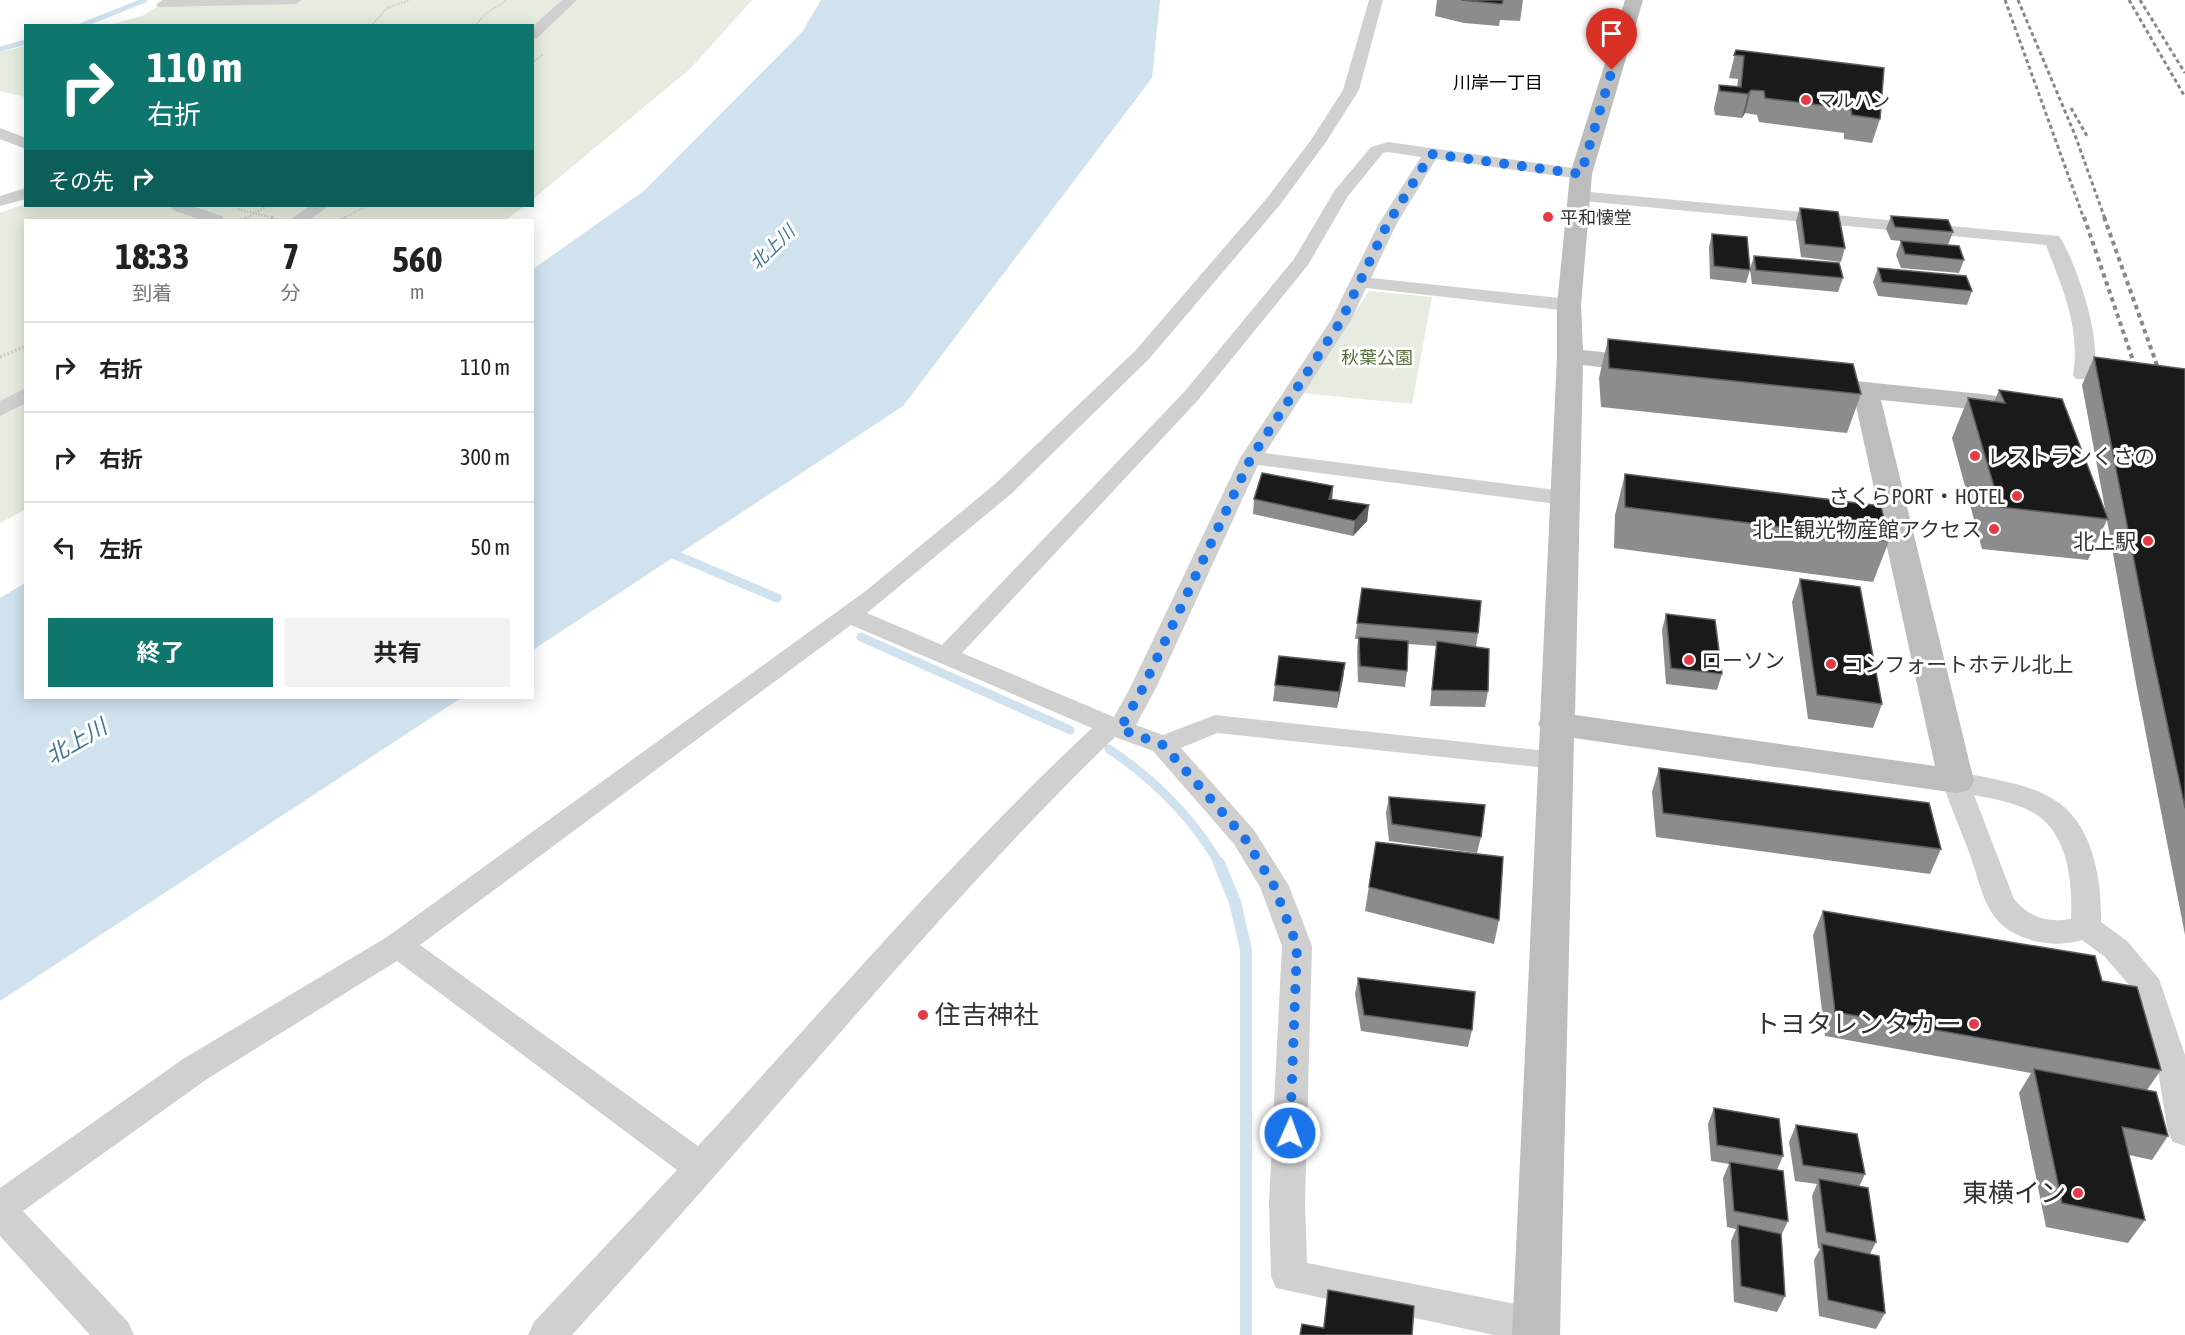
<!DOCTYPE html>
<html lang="ja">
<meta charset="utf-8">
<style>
:root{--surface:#fff;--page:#f2f2f2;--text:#222;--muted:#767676;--line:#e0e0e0;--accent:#0f766e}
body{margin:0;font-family:"Asap Condensed","Noto Sans JP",sans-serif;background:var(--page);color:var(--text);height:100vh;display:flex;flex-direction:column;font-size:22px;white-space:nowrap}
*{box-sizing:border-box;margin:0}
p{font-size:20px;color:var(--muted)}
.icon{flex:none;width:33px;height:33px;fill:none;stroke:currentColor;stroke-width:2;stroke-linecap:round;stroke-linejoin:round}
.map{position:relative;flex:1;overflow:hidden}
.drawer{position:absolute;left:24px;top:219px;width:510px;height:480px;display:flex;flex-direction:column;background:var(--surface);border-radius:0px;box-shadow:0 3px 15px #0003}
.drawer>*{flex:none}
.banner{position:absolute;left:24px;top:24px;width:510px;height:183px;border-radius:0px;box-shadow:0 3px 15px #0003;background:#0f766e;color:#fff;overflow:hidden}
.pin{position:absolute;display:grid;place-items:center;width:51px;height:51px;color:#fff;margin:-62px -26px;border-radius:50% 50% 50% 0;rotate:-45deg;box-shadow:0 0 6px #0007}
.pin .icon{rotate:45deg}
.me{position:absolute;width:66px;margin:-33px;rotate:2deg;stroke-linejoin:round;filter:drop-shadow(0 0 4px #0008)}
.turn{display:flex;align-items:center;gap:21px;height:126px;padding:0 24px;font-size:27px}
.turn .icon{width:78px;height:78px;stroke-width:2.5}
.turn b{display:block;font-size:42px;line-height:51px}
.then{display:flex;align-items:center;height:57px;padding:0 24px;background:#0003;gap:12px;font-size:22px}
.eta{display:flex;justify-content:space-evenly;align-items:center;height:102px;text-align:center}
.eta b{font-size:36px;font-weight:700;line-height:42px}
.action{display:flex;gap:12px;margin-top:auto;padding:12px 24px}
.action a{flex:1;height:69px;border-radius:0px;background:var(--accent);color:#fff;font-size:24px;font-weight:700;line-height:69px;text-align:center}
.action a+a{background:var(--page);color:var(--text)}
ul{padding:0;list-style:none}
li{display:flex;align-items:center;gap:18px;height:90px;padding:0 24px;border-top:2px solid var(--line)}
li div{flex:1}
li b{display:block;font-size:22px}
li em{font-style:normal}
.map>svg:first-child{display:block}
.green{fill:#e6ecdf}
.water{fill:#cfe2ee}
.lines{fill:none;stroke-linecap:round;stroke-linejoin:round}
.stream-far2{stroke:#cfe2ee;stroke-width:5}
.stream-far1{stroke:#cfe2ee;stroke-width:9}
.stream{stroke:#cfe2ee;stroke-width:12}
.path-far1{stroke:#cdcdcd;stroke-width:2;stroke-dasharray:1.5 1.5;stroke-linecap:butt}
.path{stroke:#cdcdcd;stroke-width:3;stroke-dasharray:2 2;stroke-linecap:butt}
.street{fill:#d0d0d0;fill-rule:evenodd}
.secondary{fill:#bdbdbd;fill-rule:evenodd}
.rail-far1{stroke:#888;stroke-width:3;stroke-dasharray:4 3;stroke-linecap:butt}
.rail{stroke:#888;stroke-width:4;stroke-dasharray:4.5 4;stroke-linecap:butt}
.wall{fill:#8c8c8c}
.shaded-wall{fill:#5f5f5f}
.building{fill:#1a1a1a;stroke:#5f5f5f;stroke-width:1.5}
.route{stroke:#1a73e8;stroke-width:10;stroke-dasharray:0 18}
.poi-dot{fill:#e63946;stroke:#fff;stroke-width:2}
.labels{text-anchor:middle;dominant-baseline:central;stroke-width:6;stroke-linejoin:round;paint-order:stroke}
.far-neighbourhood-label{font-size:18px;fill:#000;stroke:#fff}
.far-poi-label{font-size:18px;fill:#333;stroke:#fff;text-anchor:start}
.far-water-label{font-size:18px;font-style:italic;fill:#3f7597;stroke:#fff}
.far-park-label{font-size:18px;fill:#56703f;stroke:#fff}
.poi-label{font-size:21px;fill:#333;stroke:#fff;text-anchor:start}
.water-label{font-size:22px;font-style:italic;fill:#3f7597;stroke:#fff}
.near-poi-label{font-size:26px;fill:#333;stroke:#fff;text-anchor:end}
</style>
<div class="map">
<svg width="2185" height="1335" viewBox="0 0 2185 1335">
<rect width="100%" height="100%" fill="#fff"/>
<path class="green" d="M168,0H752L690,69L533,199L532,26H105L142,16Z
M25,46V97L0,91V52Z
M25,204L26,206H524L506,220H26L25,510L0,523V213Z
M1369,291L1432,297L1412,404L1302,393Z"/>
<path class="water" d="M821,0H1160L1152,78L903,406L533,650V269L645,190L802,32Z
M25,583L26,698H461L0,1001V598Z"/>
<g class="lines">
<path class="stream-far2" d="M80,26L145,0
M0,49L26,42"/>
<path class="stream-far1" d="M666,551L777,598
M861,637L1070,730
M1109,749C1155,780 1192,816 1220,865"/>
<path class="stream" d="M1219,863L1235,902L1246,950V1335"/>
<path class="path-far1" d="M371,26L387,8L410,0
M475,26L484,15L507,0
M532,63L543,54
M238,209L274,218
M245,219L267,206
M343,219L366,206"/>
<path class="path" d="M271,217L274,218
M241,220L249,217
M341,220L346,217
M0,357L26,346"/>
<path class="street" d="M163,0H302L295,4L158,7L156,4Z
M562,0H577L537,38L532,39V27Z
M1369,0H1383L1359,90L1326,142L1279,206L1149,359L1011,494L867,613L942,645L1185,391L1294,259L1335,190L1371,147L1388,142L1587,170L1589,174L1587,178L1581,179L1436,159L1396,225L1371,278L1569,299L1578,305L1569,311L1366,288L1351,320L1265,453L1564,491L1572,493L1575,498L1572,503L1564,505L1258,465L1156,688L1136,725L1163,735L1215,715L1566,753L1570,760L1566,767L1556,769L1217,733L1181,748L1254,830L1289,886L1312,946L1305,1203L1307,1263L1536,1308L1549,1314L1555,1326L1551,1335H1494L1276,1288L1271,1276L1269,1203L1282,946L1260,887L1234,844L1153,751L1115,737C995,853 887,979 777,1105C710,1182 641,1259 572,1335H528L534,1322L677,1170L397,961L207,1079L23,1211L128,1322L134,1335H90L0,1236V1188L183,1059L387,937L867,590L995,484L1135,351L1267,198L1311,140L1343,90ZM1388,152L1421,157L1378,225L1331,320L1240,458L1130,688L1114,717L962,653L1199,399L1308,265L1348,196L1383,153ZM851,625L1092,728C952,859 828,1005 698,1146L420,945Z
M0,128L26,138V149L0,139Z
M26,188V199L0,206V196Z
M1579,191L2059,236C2076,261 2108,353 2090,379H2076L2073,375C2081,329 2062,287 2046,245L1573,200L1571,196Z
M170,206H193L222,216L225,220H201L173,210Z
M309,206H329L309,220H290Z
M26,388V403L0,416V401Z
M1956,771C1988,779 2025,782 2053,799C2093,822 2102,880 2101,922L2127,941L2159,979L2185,1055V1146L2173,1142L2168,1132L2158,1071L2129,985L2105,957L2082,940C2065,945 2048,945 2031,940C1985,926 1984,895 1970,855C1961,830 1950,806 1942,781L1946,774ZM1974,795C1994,799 2014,802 2032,812C2068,831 2073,883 2071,919C2047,923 2030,918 2014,899Z"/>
<path class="secondary" d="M1625,0H1643L1592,174L1581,305L1583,350L1649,357L1658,360L1662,365L1658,370L1649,373L1583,365L1575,715L1935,766L1854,397L1837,394L1833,388L1837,382L1846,380L1991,395L2000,397L2004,403L2000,409L1991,411L1881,400L1974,781L1969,790L1956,793L1574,738L1560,1335H1512L1540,727L1538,724L1540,720L1557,356V305L1570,174Z"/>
<path class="rail-far1" d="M2005,0L2084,219
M2018,0L2075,135L2105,219
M2129,0L2185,97
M2140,0L2185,73
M2071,108L2087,136"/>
<path class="rail" d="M2084,217L2139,378
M2104,217L2163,382"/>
</g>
<path class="wall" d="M1437,0H1523L1520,21L1500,20L1499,26L1464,23L1435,16Z
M1736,50L1880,119L1872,143L1844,139V133L1759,122L1757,115L1745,113L1742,118L1715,115L1714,108L1719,85L1737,87L1738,79L1729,78Z
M1800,208L1845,248L1841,262L1801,257L1796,221Z
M1891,216L1953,232L1948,245L1964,260L1959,273L1901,268L1896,255L1901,241L1891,240L1886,229Z
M1712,234L1750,270L1746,283L1710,279L1709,247Z
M1754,256L1843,278L1838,292L1752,284L1750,269Z
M1878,268L1972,291L1967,305L1878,296L1873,282Z
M1608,339L1861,394L1847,433L1601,407L1599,378Z
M2094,357L2185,369V935L2136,683L2107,520L2088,560L1982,549L1952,438L1968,398L1994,402L1999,390L2106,514L2082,385Z
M1625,474L1889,541L1873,582L1614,548L1615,515Z
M1333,486L1332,499L1369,505L1367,521L1353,536L1253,514L1254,499Z
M1800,579L1882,704L1873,728L1808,719L1792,602Z
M1362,588L1478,633L1476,647L1488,691L1485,707L1430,706L1436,646L1408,644L1407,671L1405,687L1358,682L1357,653L1358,639H1355Z
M1666,614L1722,674L1717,690L1666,684L1662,630Z
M1345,663L1343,679L1337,708L1273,701L1275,685Z
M1659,768L1941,849L1930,874L1656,837L1652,792Z
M1389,797L1481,837L1477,853L1389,841L1386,813Z
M1376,842L1499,920L1494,944L1365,911Z
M1823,911L2102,981L2161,1070L2147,1090L2168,1136L2152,1160L2129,1155L2145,1220L2128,1243L2046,1227L2019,1093L2031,1073L1825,1036L1813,935Z
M1358,978L1472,1030L1468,1047L1361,1031L1355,994Z
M1714,1108L1783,1156L1777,1170L1788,1221L1781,1236L1785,1296L1777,1312L1734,1302L1731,1241L1736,1229L1727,1227L1723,1178L1729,1164L1711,1161L1708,1124Z
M1796,1125L1865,1174L1859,1187L1876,1242L1870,1254L1885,1313L1876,1329L1819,1316L1814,1260L1820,1249L1818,1248L1812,1196L1817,1184L1795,1181L1789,1142Z
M1328,1290L1412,1335L1323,1328Z"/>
<path class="shaded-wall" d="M1751,90L1745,113L1742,118L1748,94Z
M1333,486L1332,501L1329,499Z
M1369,505L1367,521L1353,536L1355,521Z
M1345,663L1343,679L1337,708L1339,692Z"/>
<path class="building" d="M1461,0H1503L1502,4Z
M1736,50L1884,68L1880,119L1852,115L1851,109L1765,98L1764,91L1751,90L1748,94L1720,91L1719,85L1741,87L1744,56L1734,55Z
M1800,208L1838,212L1845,248L1805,244Z
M1891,216L1948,220L1953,232L1895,227Z
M1712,234L1747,237L1750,270L1714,266Z
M1901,241L1959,246L1964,260L1905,254Z
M1754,256L1839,263L1843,278L1756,270Z
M1878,268L1966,276L1972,291L1882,282Z
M1608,339L1853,364L1861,394L1609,368Z
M2094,357L2185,369V808L2152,652Z
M1999,390L2062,399L2108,519L2000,507L1968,398L2005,403Z
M1262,473L1333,486L1329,499L1369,505L1355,521L1254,499Z
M1625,474L1881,506L1889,541L1625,507Z
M1800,579L1860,587L1882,704L1817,695Z
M1362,588L1481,601L1478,633L1357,623Z
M1666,614L1715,620L1722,674L1671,668Z
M1359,637L1408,641L1407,671L1360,666Z
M1437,641L1489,649L1488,691L1432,690Z
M1279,656L1345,663L1339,692L1275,685Z
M1659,768L1929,803L1941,849L1663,813Z
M1389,797L1485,805L1481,837L1392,824Z
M1376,842L1503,857L1499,920L1369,887Z
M1823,911L2095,956L2102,981L2137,987L2161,1070L1835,1012Z
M1358,978L1475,992L1472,1030L1364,1015Z
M2034,1069L2156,1092L2168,1136L2122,1127L2145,1220L2062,1203Z
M1714,1108L1779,1119L1783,1156L1717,1145Z
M1796,1125L1857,1134L1865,1174L1803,1165Z
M1730,1162L1783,1171L1788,1221L1734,1211Z
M1819,1179L1868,1188L1876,1242L1826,1232Z
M1738,1225L1781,1234L1785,1296L1741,1286Z
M1822,1244L1879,1256L1885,1313L1828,1300Z
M1328,1290L1414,1306L1412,1335H1300L1302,1324L1324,1328Z"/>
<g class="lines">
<path class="route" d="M1290,1133L1297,946L1274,886L1244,837L1163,745L1120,729L1143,688L1251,458L1341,321L1387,225L1431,154L1581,174L1612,70"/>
</g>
<g class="poi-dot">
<circle cx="1806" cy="100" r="6"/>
<circle cx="1548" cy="217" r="6"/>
<circle cx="1975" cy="456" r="6"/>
<circle cx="2017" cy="496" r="6"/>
<circle cx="1994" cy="529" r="6"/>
<circle cx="2148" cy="541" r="6"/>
<circle cx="1689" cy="660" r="6"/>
<circle cx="1831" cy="664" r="6"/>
<circle cx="923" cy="1015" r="6"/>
<circle cx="1974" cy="1024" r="6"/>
<circle cx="2078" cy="1193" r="6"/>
</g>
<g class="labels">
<g class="far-neighbourhood-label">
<text x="1498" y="82">川岸一丁目</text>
</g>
<g class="far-poi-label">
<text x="1818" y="100">マルハン</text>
<text x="1560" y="217">平和懐堂</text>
</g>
<g class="far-water-label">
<text transform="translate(772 247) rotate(-44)">北上川</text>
</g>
<g class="far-park-label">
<text x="1377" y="357">秋葉公園</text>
</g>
<g class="poi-label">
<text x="1987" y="456">レストランくさの</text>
<text x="2005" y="496" text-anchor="end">さくらPORT・HOTEL</text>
<text x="1982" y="529" text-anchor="end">北上観光物産館アクセス</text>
<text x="2136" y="541" text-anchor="end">北上駅</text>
<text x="1701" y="660">ローソン</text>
<text x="1843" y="664">コンフォートホテル北上</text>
</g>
<g class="water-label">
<text transform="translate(76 741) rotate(-30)">北上川</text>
</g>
<g class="near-poi-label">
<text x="935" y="1015" text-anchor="start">住吉神社</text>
<text x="1962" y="1024">トヨタレンタカー</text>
<text x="2066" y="1193">東横イン</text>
</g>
</g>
</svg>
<div class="pin" style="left:1612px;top:70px;background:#d93025"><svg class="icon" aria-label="arrive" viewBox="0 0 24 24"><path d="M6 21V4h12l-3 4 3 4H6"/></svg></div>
<svg class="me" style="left:1290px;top:1133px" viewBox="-20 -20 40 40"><circle r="17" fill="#1a73e8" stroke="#fff" stroke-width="3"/><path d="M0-11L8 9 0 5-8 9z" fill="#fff"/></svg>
<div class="banner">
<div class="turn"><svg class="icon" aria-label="right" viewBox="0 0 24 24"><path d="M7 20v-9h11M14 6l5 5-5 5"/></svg><div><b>110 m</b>右折</div></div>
<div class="then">その先<svg class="icon" aria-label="right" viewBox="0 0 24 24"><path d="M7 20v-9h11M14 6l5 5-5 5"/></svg></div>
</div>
<section class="drawer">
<div class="eta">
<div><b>18:33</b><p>到着</p></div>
<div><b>7</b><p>分</p></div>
<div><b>560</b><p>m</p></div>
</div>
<ul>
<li><svg class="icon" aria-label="right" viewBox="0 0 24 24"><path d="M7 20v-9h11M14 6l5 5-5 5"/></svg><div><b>右折</b></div><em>110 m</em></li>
<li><svg class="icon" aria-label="right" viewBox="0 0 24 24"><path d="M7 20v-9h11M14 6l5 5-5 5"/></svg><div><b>右折</b></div><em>300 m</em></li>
<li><svg class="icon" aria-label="left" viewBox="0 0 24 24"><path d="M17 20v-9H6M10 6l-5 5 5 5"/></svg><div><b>左折</b></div><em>50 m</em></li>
</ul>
<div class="action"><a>終了</a><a>共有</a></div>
</section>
</div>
